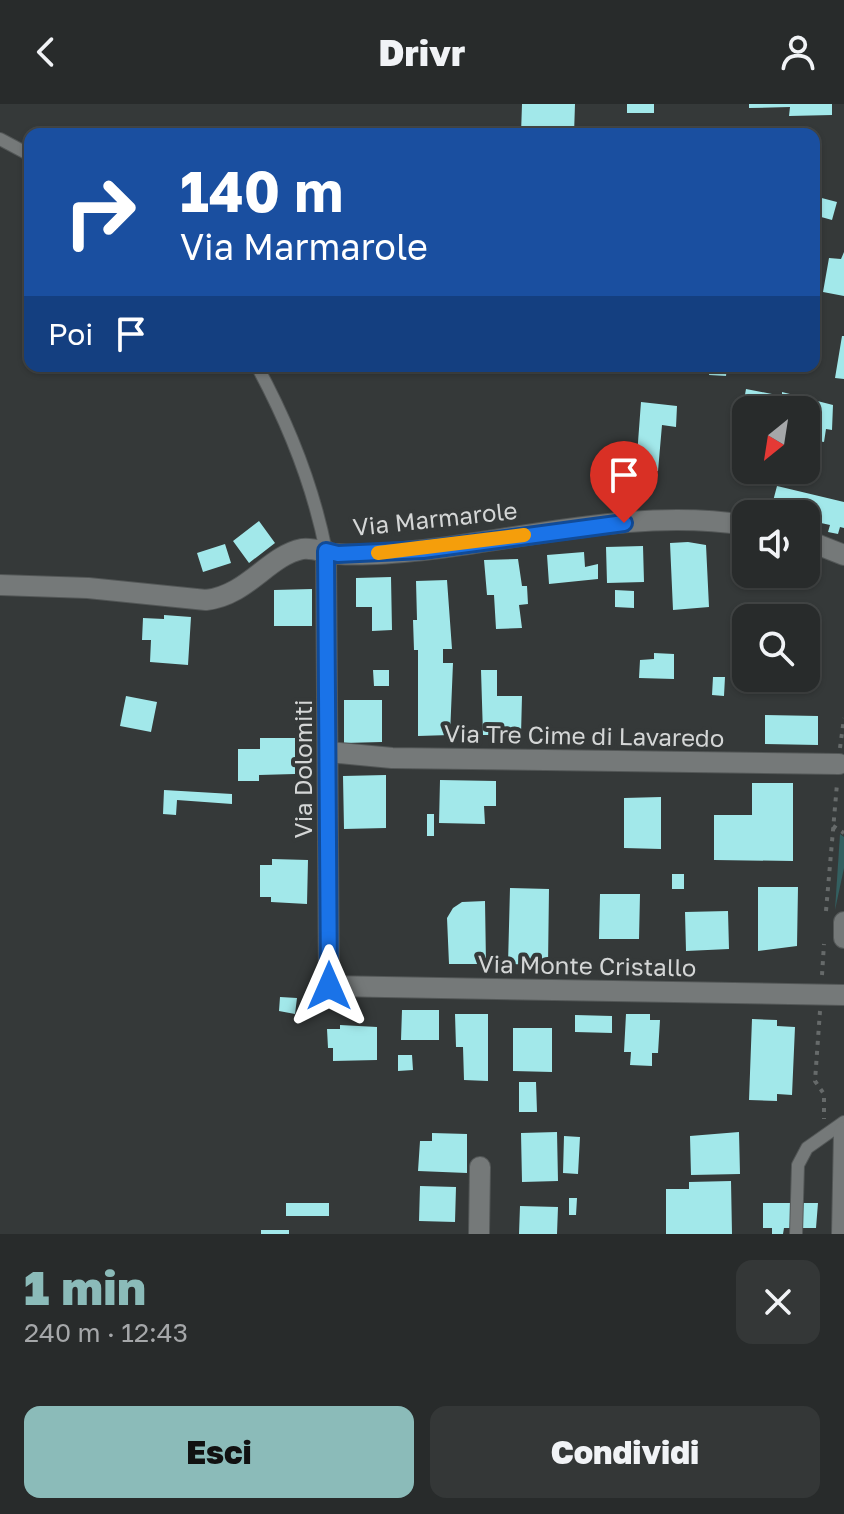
<!DOCTYPE html>
<html lang="it">
<meta charset="utf-8">
<style>
:root{--surface:#282b2b;--page:#343737;--text:#f1f3f6;--muted:#a5a7a9;--line:#444747;--accent:#8bbbb9}
body{margin:0;font-family:"Golos Text",sans-serif;background:var(--page);color:var(--text);height:100vh;display:flex;flex-direction:column;font-size:30px;white-space:nowrap}
*{box-sizing:border-box;margin:0}
p{font-size:26px;color:var(--muted)}
.icon{flex:none;width:44px;height:44px;fill:none;stroke:currentColor;stroke-width:2;stroke-linecap:round;stroke-linejoin:round}
.map{position:relative;height:1130px;overflow:hidden}
.panel{display:flex;flex-direction:column;background:var(--surface);flex:1}
.panel>*{flex:none}
.guide{position:absolute;left:24px;top:24px;width:796px;height:244px;border-radius:16px;box-shadow:0 2px 6px #0004,0 0 0 2px var(--line);background:#1a4fa0;color:#fff;overflow:hidden}
.needle{width:52px;rotate:210deg}
.buttons{position:absolute;left:732px;top:292px;display:grid;gap:16px}
.buttons a{display:grid;place-items:center;width:88px;height:88px;border-radius:16px;background:var(--surface);box-shadow:0 2px 6px #0004,0 0 0 2px var(--line);font-size:40px}
.pin{position:absolute;display:grid;place-items:center;width:68px;height:68px;color:#fff;margin:-82px -34px;border-radius:50% 50% 50% 0;rotate:-45deg;box-shadow:0 0 8px #0007}
.pin .icon{rotate:45deg}
.me{position:absolute;width:88px;margin:-44px;rotate:0deg;stroke-linejoin:round;filter:drop-shadow(0 0 6px #0008)}
.turn{display:flex;align-items:center;gap:28px;height:168px;padding:0 24px;font-size:36px}
.turn .icon{width:104px;height:104px;stroke-width:2.5}
.turn b{display:block;font-size:56px;line-height:68px}
.then{display:flex;align-items:center;height:76px;padding:0 24px;background:#0003;gap:16px;font-size:30px}
.round{display:grid;place-items:center;flex:none;width:84px;height:84px;border-radius:16px;background:var(--page)}
.overview{display:flex;align-items:center;justify-content:space-between;height:136px;padding:0 24px}
h1{font-size:48px;font-weight:800;line-height:60px;color:var(--accent)}
.button{display:flex;gap:16px;margin-top:auto;padding:16px 24px}
.button a{flex:1;height:92px;border-radius:16px;background:var(--accent);color:#111;font-size:32px;font-weight:800;line-height:92px;text-align:center}
.button a+a{background:var(--page);color:var(--text)}
header{display:flex;justify-content:space-between;align-items:center;height:104px;padding:0 24px;background:var(--surface);font-size:36px;font-weight:800}
.map>svg:first-child{display:block}
.green{fill:#335f60}
.building{fill:#a2e8ea}
.lines{fill:none;stroke-linecap:round;stroke-linejoin:round}
.service-casing{stroke:#535757;stroke-width:14}
.minor-casing{stroke:#535757;stroke-width:22}
.secondary-casing{stroke:#535757;stroke-width:22}
.path{stroke:#666a6a;stroke-width:4;stroke-dasharray:4 6;stroke-linecap:butt}
.service{stroke:#757979;stroke-width:12}
.minor{stroke:#757979;stroke-width:20}
.secondary{stroke:#757979;stroke-width:20}
.route-casing{stroke:#114b97;stroke-width:20}
.route{stroke:#1a73e8;stroke-width:14}
.slow{stroke:#f59e0b;stroke-width:14}
.labels{text-anchor:middle;dominant-baseline:central;stroke-width:8;stroke-linejoin:round;paint-order:stroke}
.street-label{font-size:24px;fill:#d4d6d6;stroke:#353939}
</style>
<header><svg class="icon" aria-label="back" viewBox="0 0 24 24"><path d="M15 5l-7 7 7 7"/></svg>Drivr<svg class="icon" aria-label="person" viewBox="0 0 24 24"><circle cx="12" cy="8" r="4"/><path d="M4 21q1-7 8-7t8 7"/></svg></header>
<div class="map">
<svg width="844" height="1130" viewBox="0 0 844 1130">
<rect width="100%" height="100%" fill="#353939"/>
<path class="green" d="M840,730L844,733V764L835,806Z"/>
<path class="building" d="M522,0H575L574,30H521Z
M627,0H654V9H627Z
M749,0H832V11L789,12L790,3L749,4Z
M814,92L837,98L832,116L814,111Z
M844,148V192L823,188L829,154L841,155Z
M842,232H844V275L835,274Z
M710,262H727L726,272L709,271Z
M746,285L782,292V288L833,301L832,326L826,325L824,338L806,335V306H746V326L739,324L740,295L744,296Z
M641,298L677,302L676,323L662,321L658,367L636,365Z
M777,382L844,398V424L840,423L838,430L828,428L830,421L821,419L819,424L806,421V410H783L784,404L772,401Z
M259,417L275,439L249,459L233,437Z
M688,438L706,441L709,503L673,506L670,439Z
M225,440L231,459L203,468L197,449Z
M643,442L644,478L607,479L606,443Z
M584,448L585,463L598,460V475L549,480L547,451Z
M518,455L522,482H527L528,500L519,501L522,524L496,525L494,491H487L484,456Z
M391,473L392,526L372,527V503H356V474Z
M447,476L452,545H443V559H453L450,631L418,632V546H414L413,516H417L416,477Z
M312,485V522H274V486Z
M615,486L634,487V504L615,503Z
M164,511L191,513L188,561L150,558L151,536H142L143,514L164,515Z
M654,549L674,550V575L639,574L640,556L654,555Z
M373,566H389V582H374Z
M481,566H497V592H522L521,631H483Z
M713,573H725L724,592L712,591Z
M746,574H764L763,589L744,588Z
M126,592L157,598L151,628L120,622Z
M344,596H382V638L344,639Z
M765,611L818,612V641L765,640Z
M260,634H295V670L259,671V677H238V645H260Z
M386,671V724L344,725L343,672Z
M440,676L496,677V702H484L485,720L439,719Z
M752,679H793V757L714,756V711H752Z
M164,686L232,690V700L177,696L176,711L163,710Z
M661,693V745L624,744V694Z
M427,710H434V732H427Z
M272,755L308,756L307,800L271,798V793H260V761H272Z
M672,770H684V785H672Z
M758,783H798L797,842L758,847Z
M510,784L549,785L548,861L508,860Z
M600,790H640L639,835H599Z
M485,797L486,860H449L447,814L453,804L462,798Z
M728,807L729,845L686,847L685,808Z
M280,893L297,894L295,910L279,907Z
M402,906H439V936H401Z
M455,910H488V977L464,976L463,943H456Z
M626,910H650V916H660L658,949H652V962L630,961L631,948H624Z
M575,911L612,912V929L575,928Z
M752,915L777,916V922L795,923L792,991L777,990V997L749,996Z
M340,921L377,923V956L333,957V944H328L327,925H340Z
M513,924H552V968L513,967Z
M398,951H412L413,966L398,967Z
M519,978H536L537,1008H519Z
M557,1028L558,1077L522,1078L521,1029Z
M739,1028L740,1070L691,1071L690,1032Z
M432,1029L467,1030V1069L418,1067L420,1037H432Z
M564,1032L580,1033L578,1070L563,1069Z
M731,1077L732,1130H666V1085H689V1078Z
M420,1082L456,1083L455,1118L419,1117Z
M569,1094H577L576,1111H569Z
M286,1099H329V1112H286Z
M763,1099H818L816,1124H784L783,1130H772V1124H763Z
M520,1102L558,1103L557,1130H519Z
M261,1126H289V1130H261Z"/>
<g class="lines">
<defs>
<path id="service" d="M0,35L30,51
M257,262C289,321 313,381 326,447
M796,1130L798,1061L807,1044L844,1018"/>
<path id="minor" d="M806,436L844,451
M326,447L329,882L844,891
M0,481L88,484L206,496C248,491 268,452 302,445C315,443 325,450 338,450C366,452 396,449 424,446C530,434 638,404 746,421
M329,648L392,654L839,660
M479,1130L480,1063"/>
<path id="secondary" d="M844,818V834
M842,1130L844,1028"/>
</defs>
<use href="#service" class="service-casing"/>
<use href="#minor" class="minor-casing"/>
<use href="#secondary" class="secondary-casing"/>
<path class="path" d="M840,644L844,614
M833,722L844,729
M826,807L837,680
M822,871L824,840
M820,907L815,977L824,990V1015"/>
<use href="#service" class="service"/>
<use href="#minor" class="minor"/>
<use href="#secondary" class="secondary"/>
</g>
<g class="lines">
<defs>
<path id="route" d="M329,882L326,447L338,450L423,446L624,419"/>
</defs>
<use href="#route" class="route-casing"/>
<use href="#route" class="route"/>
<path class="slow" d="M378,449L524,431"/>
</g>
<g class="labels">
<g class="street-label">
<text transform="translate(435 414) rotate(-6)">Via Marmarole</text>
<text transform="translate(584 631) rotate(1)">Via Tre Cime di Lavaredo</text>
<text transform="translate(302 665) rotate(-90)">Via Dolomiti</text>
<text transform="translate(587 861) rotate(1)">Via Monte Cristallo</text>
</g>
</g>
</svg>
<div class="buttons">
<a><svg class="needle" viewBox="-14 -14 28 28"><path d="M0-13l5 13h-10z" fill="#e53935"/><path d="M0 13l5-13h-10z" fill="#a5a7a9"/></svg></a>
<a><svg class="icon" aria-label="sound" viewBox="0 0 24 24"><path d="M4 9h4l5-4v14l-5-4H4zM17 9q2 3 0 6"/></svg></a>
<a><svg class="icon" aria-label="search" viewBox="0 0 24 24"><circle cx="10" cy="10" r="6"/><path d="M15 15l6 6"/></svg></a>
</div>
<div class="pin" style="left:624px;top:419px;background:#d93025"><svg class="icon" aria-label="arrive" viewBox="0 0 24 24"><path d="M6 21V4h12l-3 4 3 4H6"/></svg></div>
<svg class="me" style="left:329px;top:882px" viewBox="-20 -20 40 40"><path d="M0-17L14 15 0 8-14 15z" fill="#1a73e8" stroke="#fff" stroke-width="4"/></svg>
<div class="guide">
<div class="turn"><svg class="icon" aria-label="right" viewBox="0 0 24 24"><path d="M7 20v-9h11M14 6l5 5-5 5"/></svg><div><b>140 m</b>Via Marmarole</div></div>
<div class="then">Poi<svg class="icon" aria-label="arrive" viewBox="0 0 24 24"><path d="M6 21V4h12l-3 4 3 4H6"/></svg></div>
</div>
</div>
<section class="panel">
<div class="overview"><div><h1>1 min</h1><p>240 m · 12:43</p></div><a class="round"><svg class="icon" aria-label="close" viewBox="0 0 24 24"><path d="M6 6l12 12M18 6L6 18"/></svg></a></div>
<div class="button"><a>Esci</a><a>Condividi</a></div>
</section>
